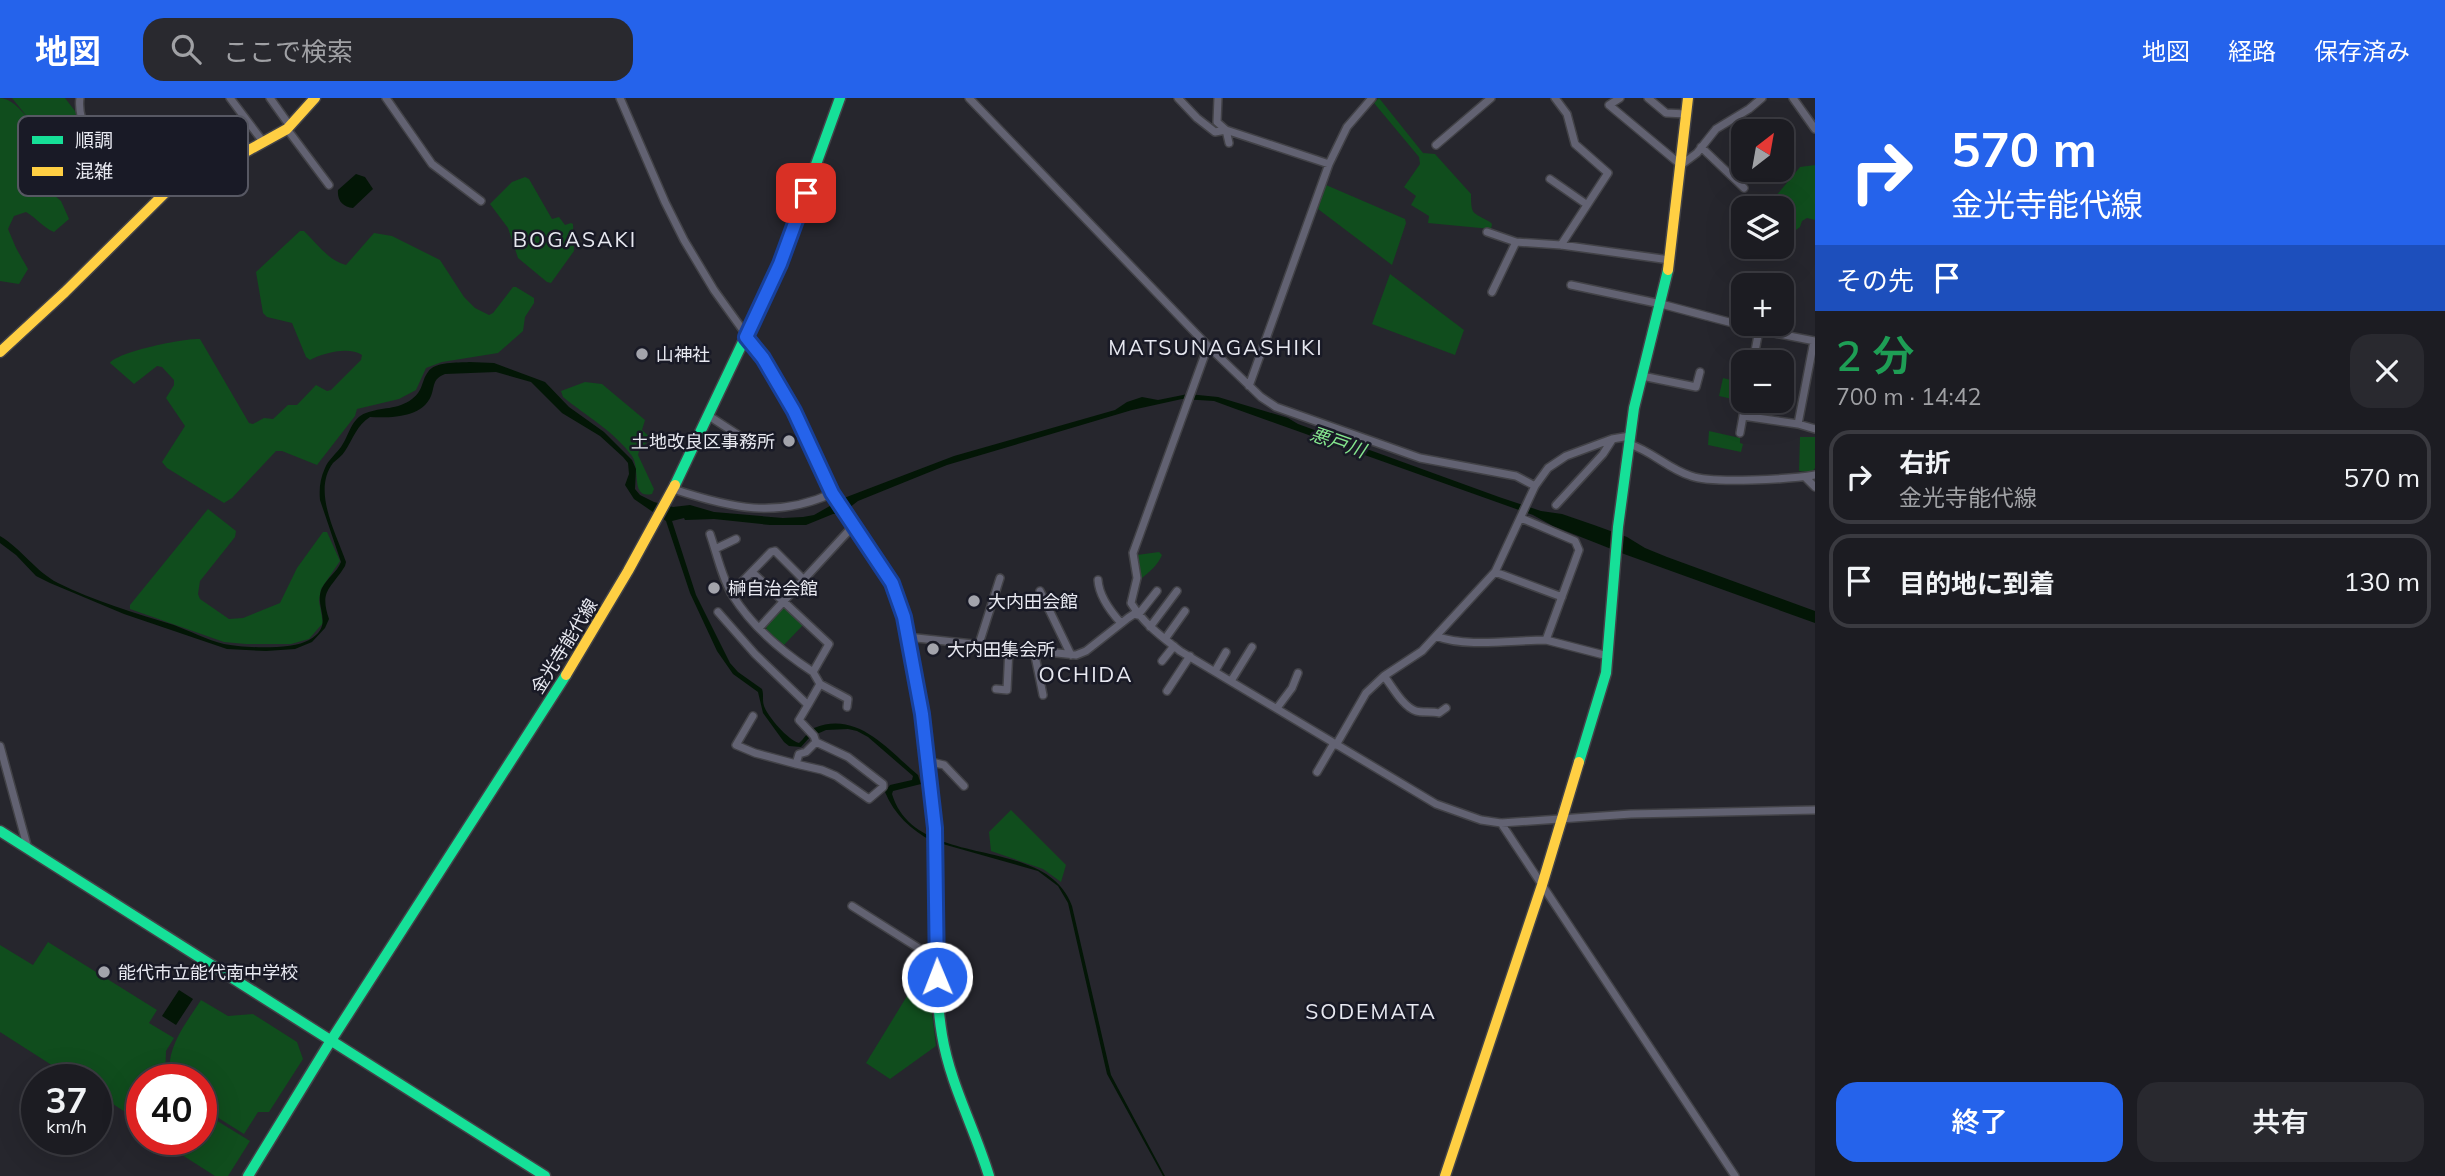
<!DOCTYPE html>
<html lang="ja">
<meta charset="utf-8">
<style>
:root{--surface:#1c1c22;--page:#29292f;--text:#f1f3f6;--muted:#a0a1a5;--line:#3a3a40;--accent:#2563eb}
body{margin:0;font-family:Mulish,"Noto Sans JP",sans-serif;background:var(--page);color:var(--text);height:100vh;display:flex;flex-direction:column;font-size:26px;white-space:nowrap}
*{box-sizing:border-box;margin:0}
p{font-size:23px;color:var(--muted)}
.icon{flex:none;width:38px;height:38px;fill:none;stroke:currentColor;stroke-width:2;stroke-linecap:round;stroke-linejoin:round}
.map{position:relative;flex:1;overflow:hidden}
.panel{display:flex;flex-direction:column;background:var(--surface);width:630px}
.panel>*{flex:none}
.top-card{background:#2563eb;color:#fff;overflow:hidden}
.needle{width:46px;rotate:31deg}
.tools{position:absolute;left:1731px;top:21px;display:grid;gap:14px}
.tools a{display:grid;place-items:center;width:63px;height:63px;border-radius:14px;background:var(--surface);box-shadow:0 7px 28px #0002,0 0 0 2px var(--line);font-size:35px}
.speed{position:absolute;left:21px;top:966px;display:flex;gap:14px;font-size:35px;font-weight:700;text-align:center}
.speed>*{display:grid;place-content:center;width:91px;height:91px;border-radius:50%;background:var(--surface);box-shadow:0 7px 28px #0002,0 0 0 2px var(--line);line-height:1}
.speed small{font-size:18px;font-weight:400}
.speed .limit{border:10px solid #d22;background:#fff;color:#111}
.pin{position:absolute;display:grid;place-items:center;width:60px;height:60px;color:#fff;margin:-30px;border-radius:14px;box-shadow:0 4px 10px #0006}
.me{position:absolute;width:77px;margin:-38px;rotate:359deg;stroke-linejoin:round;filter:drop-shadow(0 0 5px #0008)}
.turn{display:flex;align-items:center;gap:24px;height:147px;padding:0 21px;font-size:32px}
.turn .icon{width:91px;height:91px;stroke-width:2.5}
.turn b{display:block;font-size:49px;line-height:60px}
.then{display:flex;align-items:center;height:66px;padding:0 21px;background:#0003;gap:14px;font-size:26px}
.round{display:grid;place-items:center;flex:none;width:74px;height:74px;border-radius:21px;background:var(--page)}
.headline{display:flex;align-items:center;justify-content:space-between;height:119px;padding:0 21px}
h1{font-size:42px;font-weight:600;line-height:52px;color:#1e9e55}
.button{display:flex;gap:14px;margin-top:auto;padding:14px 21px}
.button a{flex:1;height:80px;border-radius:21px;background:var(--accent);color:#fff;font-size:28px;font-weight:600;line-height:80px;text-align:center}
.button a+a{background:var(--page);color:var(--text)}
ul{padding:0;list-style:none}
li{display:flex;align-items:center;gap:21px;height:94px;margin:0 14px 10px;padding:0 7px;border:4px solid var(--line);border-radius:21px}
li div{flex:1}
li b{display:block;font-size:26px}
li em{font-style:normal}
header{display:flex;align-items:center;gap:42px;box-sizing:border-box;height:98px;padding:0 35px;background:var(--accent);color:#fff}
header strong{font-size:33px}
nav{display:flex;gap:38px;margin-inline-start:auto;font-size:24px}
.search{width:490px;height:63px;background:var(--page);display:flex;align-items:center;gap:18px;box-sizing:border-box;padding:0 24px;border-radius:21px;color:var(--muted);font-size:26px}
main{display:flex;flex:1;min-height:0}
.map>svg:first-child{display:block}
.green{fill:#104d1d}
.water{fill:#031606}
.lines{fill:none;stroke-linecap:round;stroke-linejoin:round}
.street-casing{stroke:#424247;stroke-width:10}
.fast-casing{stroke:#424247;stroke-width:13}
.slow-casing{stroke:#424247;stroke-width:13}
.street{stroke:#626272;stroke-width:7}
.fast{stroke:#16e098;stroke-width:10}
.slow{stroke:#ffcf43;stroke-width:10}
.route-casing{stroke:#184099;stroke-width:18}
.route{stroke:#2563eb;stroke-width:12}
.poi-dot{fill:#a3a4ac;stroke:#191a26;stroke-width:2.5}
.labels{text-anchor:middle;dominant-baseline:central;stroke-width:5;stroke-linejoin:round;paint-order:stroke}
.poi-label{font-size:18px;fill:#e7e8f0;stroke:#191a26;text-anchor:start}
.street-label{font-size:18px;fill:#e7e8f0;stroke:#191a26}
.water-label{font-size:19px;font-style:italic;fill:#84e58d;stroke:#191a26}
.quarter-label{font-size:21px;letter-spacing:2px;fill:#e7e8f0;stroke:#191a26}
.key{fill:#191a26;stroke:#575863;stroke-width:2}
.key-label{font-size:19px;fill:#e7e8f0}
</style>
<header>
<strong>地図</strong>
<div class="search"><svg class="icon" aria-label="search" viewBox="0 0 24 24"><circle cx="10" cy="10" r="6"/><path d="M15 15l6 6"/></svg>ここで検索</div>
<nav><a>地図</a><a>経路</a><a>保存済み</a></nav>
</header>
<main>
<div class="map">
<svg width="1815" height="1078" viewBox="0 0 1815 1078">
<rect width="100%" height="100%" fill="#26262d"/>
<path class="green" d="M0,0C19,0 45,42 48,59C49,68 44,78 42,87L61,103L69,121L54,134C42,129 37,120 26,114L14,118L8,131L16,150L28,171L19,186L0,183Z
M12,0H65L75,13L87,42L51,60L45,41Z
M1379,0L1423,55L1435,56L1471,96C1471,117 1472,114 1490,124L1492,126L1491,131L1428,125L1429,118L1411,107L1416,98L1404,89L1420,66L1419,59L1374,5Z
M1815,67V122L1807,120L1802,123L1800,129L1796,132L1782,131V110H1766L1800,69Z
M525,79L529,81L552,121L559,119L565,127L571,125L573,126L574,153L551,185L547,184L518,160L508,130L490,106L512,84Z
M1326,87L1405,121L1406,125L1392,167L1318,111Z
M300,133H304C316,145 329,163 346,167L374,135L392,138L440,162L464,199L475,210L489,217L493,215L513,189H516L534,200V205L525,219L523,233L498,255L442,264L426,270L416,292L399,301L357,311L355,318L317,367L282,353H276L232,400L224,405L167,370L162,364L185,328L166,300L174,287V282L162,269L157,268L134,286L110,265C117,254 184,240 200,241L249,325L253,326L264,320L273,321L288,307H297L316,287L327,293L331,292L361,262L362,257C349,248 323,255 310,262L306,259L292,225L267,219L263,215L256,174Z
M1390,176L1464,232L1455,257L1372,226Z
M1723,280L1743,285L1741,303L1719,298Z
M585,284L602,286L645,322L642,332L651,340L639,353L638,357L654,391L652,396C630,401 641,372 632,358C614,333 586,318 563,299L561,293Z
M1709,333L1740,340V345L1743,346L1741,354L1708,347Z
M1800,339H1815V370L1812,374L1799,373Z
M208,411L236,433L235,439L200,483L198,496L200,501L229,521L243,520L280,505L297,470L323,434H327L340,463L321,491L319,503L323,525L309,541L291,546H246L224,544L130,511V507Z
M1159,454L1162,457C1158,467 1149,474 1141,481L1137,457Z
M783,509L786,510L804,526L783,548L766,533L767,526Z
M1011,712L1066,767L1061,784L1043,771L991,753L989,734Z
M48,844L157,912L149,925L174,940L166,953L165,982H142V1019L139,1023L96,995V982H75L0,934V847L33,867Z
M926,867H931L930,898L936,948L890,981L866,965Z
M201,902L228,918L253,916L297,944L303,961L269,1014H258L244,1036L201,1009V982H170C165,950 185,927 201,902Z
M201,1013L250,1043L228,1078H215L157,1041H201Z"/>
<path class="water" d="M356,76L365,79L373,91L353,110C343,109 337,103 338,92Z
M469,264L494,265L545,284L569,309L604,334L632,362L636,371L635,391L640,397L654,404L673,409L690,407L714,414L783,420L803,419L814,417L844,400L954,358L1115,312L1127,304L1142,299L1158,302L1188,296L1218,299L1288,320L1298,326L1499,399L1541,413L1562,416L1594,427L1627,439L1645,450L1667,459L1815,513V525L1624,456L1553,428L1533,417L1233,310L1214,303L1182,301L1132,312L947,367L858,403L841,416H833L806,427H770L714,421L685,422L684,420L672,423L696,497L730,565L738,574L762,591C764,597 762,602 764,608C768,619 788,642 799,645C804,641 808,633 814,630C858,612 889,653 918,677L921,686L893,693L892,696C916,775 1045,734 1072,808L1111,977L1165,1078H1163L1107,976L1068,805L1058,788L1038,773L932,743C911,732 894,716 885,694L890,687L912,682L913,678L868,639L857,633L848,631L826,632L810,639L801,649L789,648L784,644L763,615L758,594L733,576L717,553L690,495L666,423L634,401L625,387L629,376L628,365L623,359L600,338L562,315L531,284L496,274L445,276C432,281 435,288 431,298C422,320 390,320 370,319C357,327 353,341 345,353C342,358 337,361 333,365C312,393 336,435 346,464L345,468C331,491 319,492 329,521L325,530L312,544L295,551L266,553L227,551L124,516L50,485L36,478L16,457L0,445V438C22,451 35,473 58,485C94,503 135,515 174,527C190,533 207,542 224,546C243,550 292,552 309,542C336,527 313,509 322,490C327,480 337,474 341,464L320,402C319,391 320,381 325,370C328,362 336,356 341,349C349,338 351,320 366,315C381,309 398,312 412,301C424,292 421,283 428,274C435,263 458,265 469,264Z
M179,892L193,901L176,927L162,918Z"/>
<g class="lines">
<defs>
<path id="street" d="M80,0C76,25 100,62 115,83
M230,0L264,45
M270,0L290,28
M386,0L432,66L481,103
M620,0L665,104L684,142L714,192L763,260L794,313L833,395L892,485L904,519L907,539L1076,557L1086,553L1128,520L1134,516L1138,517L1157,493
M969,0L1208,248L1261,299L1276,309L1420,360L1516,378L1535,388
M1178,0L1197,20L1215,34L1226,32
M1218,0L1217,24L1226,32L1329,66
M1555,0L1567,16L1575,46L1608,75L1561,147
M1620,0L1609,7L1681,67L1697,55L1716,31L1749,11L1762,0
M1648,0L1666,15L1686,16
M1793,0L1815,31
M287,31L329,87
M1226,32L1229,45
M1436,47L1491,0
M1701,49L1744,90
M1550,81L1586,106
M1487,134L1516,144L1561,147L1670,162
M1571,187L1661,206L1759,232L1815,243
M1492,194L1516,144
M1814,243L1798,326L1815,331
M1208,248L1133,455L1137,480L1131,505C1144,526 1161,538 1180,553L1436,706L1481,722L1501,725L1631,716L1815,712
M1753,264L1759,232
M1642,278L1696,289L1700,274
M1249,288L1329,66L1347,29L1372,0
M709,318L746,342
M1743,318L1746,303
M1740,335L1743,318L1798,326
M1629,346C1652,353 1668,371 1691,378C1712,386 1792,381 1815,377
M1805,379L1815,389
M673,391C731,410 776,421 833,395
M1556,407L1603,356L1612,342
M710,436C717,456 722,481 733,498C752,528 784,555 813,574L829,546L752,474
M715,451L736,441
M1495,474L1562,499
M1098,482C1099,498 1111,514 1121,525
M1040,493L1071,557
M731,495L771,454L775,453L804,482
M718,514L755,556L808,607L820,586
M1150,529L1177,493
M759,530L854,427
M1436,538C1466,550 1513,542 1546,542L1579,452L1575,443L1521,420
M1165,541L1185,513
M1546,542L1608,558
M979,546L1000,480
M1034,553L1043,597
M1162,563L1174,548
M1215,573L1226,554
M813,574L820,586L848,601L847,609
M1384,578C1392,588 1403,609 1416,613C1422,615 1432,613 1439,615L1446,610
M1231,583L1252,549
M996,591L1007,592L1009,550
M1167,593L1190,558
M1277,610L1292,590L1298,575
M753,618L736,647L755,655L796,666L799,656L806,654L816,644L814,638L799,622L808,607
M1336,647L1366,595L1384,578L1422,553L1495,474L1535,388L1548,370L1566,358L1612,341L1630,338
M0,648L28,751
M927,663L944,667L964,688
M796,666L822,672L836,678L869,701L883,689V686L848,659L816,644
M1317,674L1334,645
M1501,725L1735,1078
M852,808L920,851L937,850"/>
<path id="fast" d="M675,387L780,166L840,0
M907,539C920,611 933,683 936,756C939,816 932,877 942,937C950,986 975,1031 989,1078
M1579,664L1606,575L1618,429L1634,310L1668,172
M0,733L545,1078
M248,1078L330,944L566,577"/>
<path id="slow" d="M1668,172L1688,0
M0,254L65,194L167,93L197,74L240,57L287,31L315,0
M566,577L628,473L675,387
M1445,1078L1542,787L1579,664"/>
</defs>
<use href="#street" class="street-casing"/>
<use href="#fast" class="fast-casing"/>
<use href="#slow" class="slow-casing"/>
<use href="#street" class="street"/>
<use href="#fast" class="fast"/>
<use href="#slow" class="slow"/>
</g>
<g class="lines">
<defs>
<path id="route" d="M806,95L780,166L746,239L763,260L794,313L832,395L892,485L904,519L922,616L935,730L937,879"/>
</defs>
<use href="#route" class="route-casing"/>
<use href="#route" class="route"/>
</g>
<g class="poi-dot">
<circle cx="642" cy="256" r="7"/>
<circle cx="789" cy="343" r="7"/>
<circle cx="714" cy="490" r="7"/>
<circle cx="974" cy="503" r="7"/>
<circle cx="933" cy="551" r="7"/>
<circle cx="104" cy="874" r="7"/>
</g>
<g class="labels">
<g class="poi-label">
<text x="656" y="256">山神社</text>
<text x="775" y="343" text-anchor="end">土地改良区事務所</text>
<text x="728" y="490">榊自治会館</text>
<text x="988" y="503">大内田会館</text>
<text x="947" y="551">大内田集会所</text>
<text x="118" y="874">能代市立能代南中学校</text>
</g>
<g class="street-label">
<text transform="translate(564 548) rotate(-58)">金光寺能代線</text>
</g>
<g class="water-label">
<text transform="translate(1338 344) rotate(19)">悪戸川</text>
</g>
<g class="quarter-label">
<text x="575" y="141">BOGASAKI</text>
<text x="1216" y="249">MATSUNAGASHIKI</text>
<text x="1086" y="576">OCHIDA</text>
<text x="1371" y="913">SODEMATA</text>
</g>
</g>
<rect x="18" y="18" width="230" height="80" rx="10" class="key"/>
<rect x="32" y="38" width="31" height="8" fill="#16e098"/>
<rect x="32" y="69" width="31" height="9" fill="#ffcf43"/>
<g class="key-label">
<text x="75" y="49">順調</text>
<text x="75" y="80">混雑</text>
</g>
</svg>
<div class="tools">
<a><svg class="needle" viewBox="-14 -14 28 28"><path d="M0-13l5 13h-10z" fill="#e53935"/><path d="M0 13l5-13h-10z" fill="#a0a1a5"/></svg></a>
<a><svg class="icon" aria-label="layers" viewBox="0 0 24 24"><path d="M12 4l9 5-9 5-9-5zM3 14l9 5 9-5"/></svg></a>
<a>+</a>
<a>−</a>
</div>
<div class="speed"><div>37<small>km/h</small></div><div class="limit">40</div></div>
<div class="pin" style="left:806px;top:95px;background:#d93025"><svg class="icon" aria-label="arrive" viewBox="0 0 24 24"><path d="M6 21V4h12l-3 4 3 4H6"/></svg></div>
<svg class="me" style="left:937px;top:879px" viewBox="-20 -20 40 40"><circle r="17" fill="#2563eb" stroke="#fff" stroke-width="3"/><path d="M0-11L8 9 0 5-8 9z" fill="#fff"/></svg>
</div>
<section class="panel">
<div class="top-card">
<div class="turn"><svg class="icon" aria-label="right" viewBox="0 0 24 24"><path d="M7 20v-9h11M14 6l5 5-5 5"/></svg><div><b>570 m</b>金光寺能代線</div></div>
<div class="then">その先<svg class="icon" aria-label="arrive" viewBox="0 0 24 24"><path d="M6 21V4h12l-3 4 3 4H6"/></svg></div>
</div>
<div class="headline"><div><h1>2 分</h1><p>700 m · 14:42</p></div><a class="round"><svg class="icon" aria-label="close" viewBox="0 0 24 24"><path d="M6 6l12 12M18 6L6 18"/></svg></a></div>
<ul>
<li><svg class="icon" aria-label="right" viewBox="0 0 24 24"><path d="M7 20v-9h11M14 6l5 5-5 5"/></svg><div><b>右折</b><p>金光寺能代線</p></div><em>570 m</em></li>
<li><svg class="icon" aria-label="arrive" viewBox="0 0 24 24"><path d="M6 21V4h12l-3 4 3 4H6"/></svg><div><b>目的地に到着</b></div><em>130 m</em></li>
</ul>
<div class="button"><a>終了</a><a>共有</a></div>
</section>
</main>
